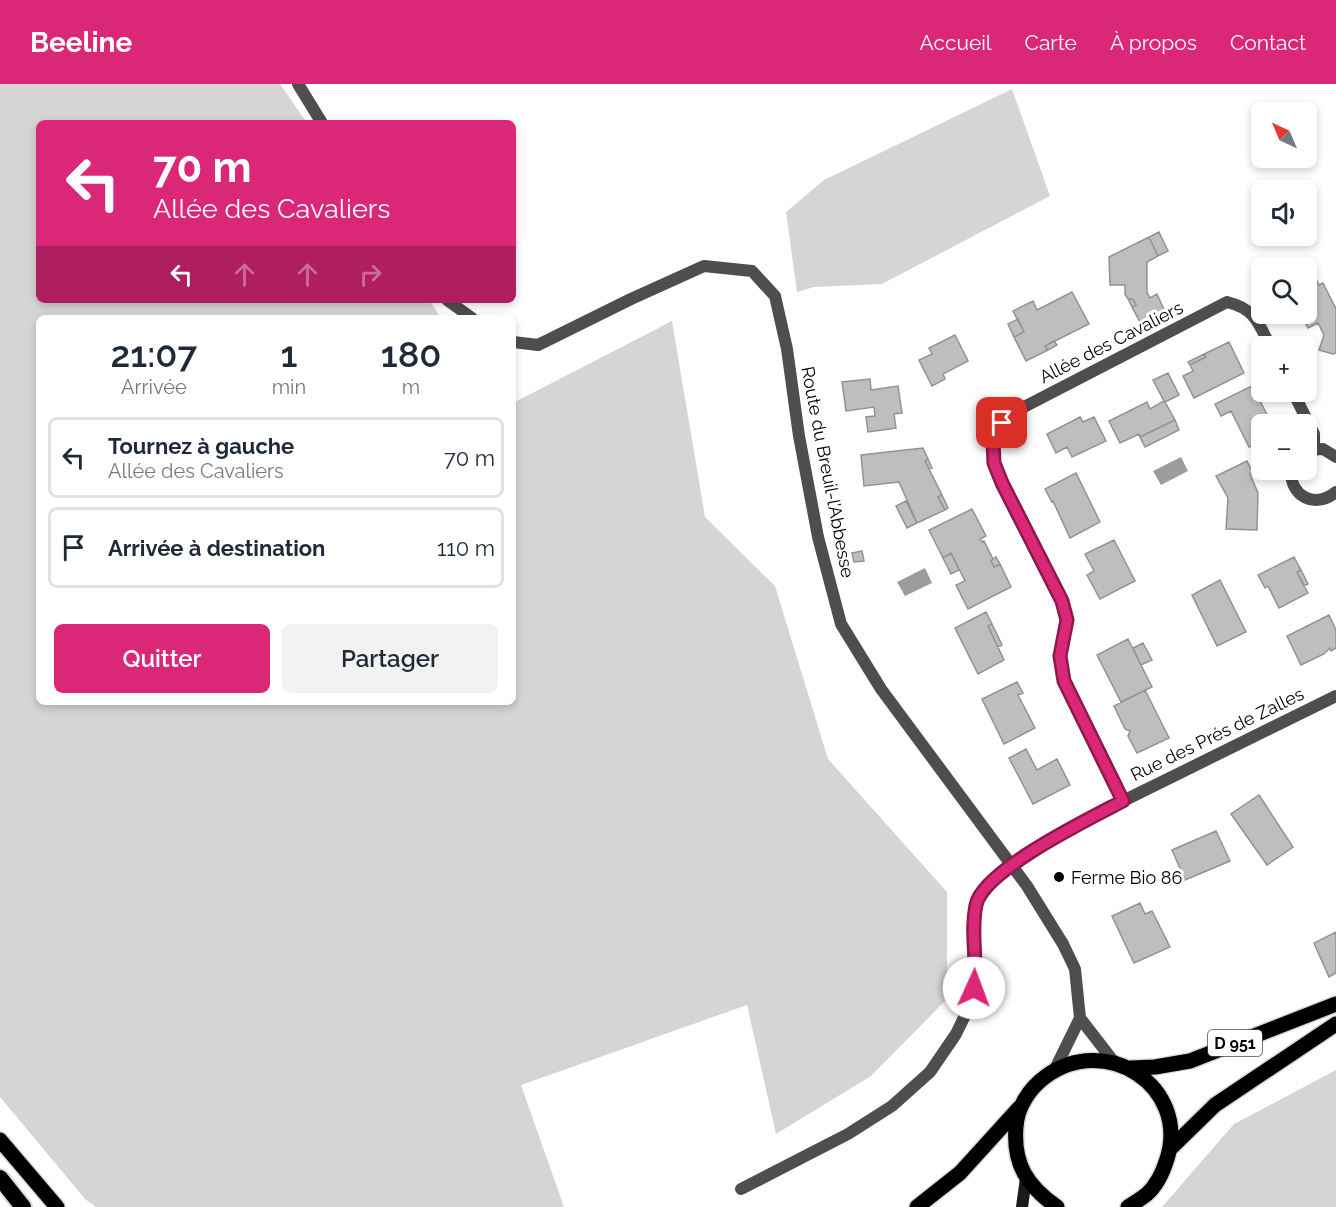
<!DOCTYPE html>
<html lang="fr">
<meta charset="utf-8">
<style>
:root{--surface:#fff;--page:#f2f2f3;--text:#1f2937;--muted:#747a83;--line:#e0e1e3;--accent:#db2777}
body{margin:0;font-family:Raleway,sans-serif;background:var(--page);color:var(--text);height:100vh;display:flex;flex-direction:column;font-size:22px;white-space:nowrap}
*{box-sizing:border-box;margin:0}
p{font-size:20px;color:var(--muted)}
.icon{flex:none;width:33px;height:33px;fill:none;stroke:currentColor;stroke-width:2;stroke-linecap:round;stroke-linejoin:round}
.map{position:relative;flex:1;overflow:hidden}
.side{position:absolute;left:36px;top:231px;width:480px;height:390px;display:flex;flex-direction:column;background:var(--surface);border-radius:9px;box-shadow:0 3px 9px #0003}
.side>*{flex:none}
.guide{position:absolute;left:36px;top:36px;width:480px;height:183px;border-radius:9px;box-shadow:0 3px 9px #0003;background:#db2777;color:#fff;overflow:hidden}
.needle{width:39px;rotate:316deg}
.buttons{position:absolute;left:1251px;top:18px;display:grid;gap:12px}
.buttons a{display:grid;place-items:center;width:66px;height:66px;border-radius:9px;background:var(--surface);box-shadow:0 3px 9px #0003;font-size:30px}
.pin{position:absolute;display:grid;place-items:center;width:51px;height:51px;color:#fff;margin:-26px;border-radius:12px;box-shadow:0 3px 9px #0006}
.me{position:absolute;width:66px;margin:-33px;rotate:2deg;stroke-linejoin:round;filter:drop-shadow(0 0 4px #0008)}
.turn{display:flex;align-items:center;gap:21px;height:126px;padding:0 18px;font-size:27px}
.turn .icon{width:78px;height:78px;stroke-width:2.5}
.turn b{display:block;font-size:42px;line-height:51px}
.lanes{display:flex;align-items:center;height:57px;padding:0 18px;background:#0003;justify-content:center;gap:30px;direction:ltr}
.lanes .off{opacity:.35}
.eta{display:flex;justify-content:space-evenly;align-items:center;height:102px;text-align:center}
.eta b{font-size:36px;font-weight:600;line-height:42px}
.action{display:flex;gap:12px;margin-top:auto;padding:12px 18px}
.action a{flex:1;height:69px;border-radius:9px;background:var(--accent);color:#fff;font-size:24px;font-weight:600;line-height:69px;text-align:center}
.action a+a{background:var(--page);color:var(--text)}
ul{padding:0;list-style:none}
li{display:flex;align-items:center;gap:18px;height:81px;margin:0 12px 9px;padding:0 6px;border:3px solid var(--line);border-radius:9px}
li div{flex:1}
li b{display:block;font-size:22px}
li em{font-style:normal}
header{display:flex;align-items:center;gap:36px;box-sizing:border-box;height:84px;padding:0 30px;background:var(--accent);color:#fff}
header strong{font-size:28px}
nav{display:flex;gap:33px;margin-inline-start:auto;font-size:21px}
.map>svg:first-child{display:block}
.green{fill:#d5d5d5}
.water{fill:#9c9c9c}
.building{fill:#bebebe;stroke:#929292;stroke-width:1.5}
.lines{fill:none;stroke-linecap:round;stroke-linejoin:round}
.primary-casing{stroke:#dbdbdb;stroke-width:18}
.trunk-casing{stroke:#dbdbdb;stroke-width:20}
.minor{stroke:#4e4e4e;stroke-width:12}
.secondary{stroke:#1b1b1b;stroke-width:12}
.primary{stroke:#000;stroke-width:15}
.trunk{stroke:#000;stroke-width:16}
.route-casing{stroke:#8e194d;stroke-width:15}
.route{stroke:#db2777;stroke-width:10}
.poi-dot{fill:#000;stroke:#fff;stroke-width:2}
.labels{text-anchor:middle;dominant-baseline:central;stroke-width:6;stroke-linejoin:round;paint-order:stroke}
.shield{fill:#fff;stroke:#4c4c4c;stroke-width:1.5}
.shield-label{font-size:16px;font-weight:bold;fill:#000}
.street-label{font-size:18px;fill:#000;stroke:#fff}
.poi-label{font-size:18px;fill:#000;stroke:#fff;text-anchor:start}
</style>
<header>
<strong>Beeline</strong>
<nav><a>Accueil</a><a>Carte</a><a>À propos</a><a>Contact</a></nav>
</header>
<div class="map">
<svg width="1336" height="1123" viewBox="0 0 1336 1123">
<rect width="100%" height="100%" fill="#fff"/>
<path class="green" d="M0,0H280L307,39H39V216H429L441,234H39V618H513V319L672,237L705,433L775,502L828,675L947,808V915L871,992L776,1050L747,921L521,1001L564,1123H96L85,1115L0,1013Z
M1012,5L1050,112L882,200L814,203L797,208L786,128L824,96Z
M1336,986V1123H1162L1234,1040Z"/>
<path class="water" d="M1181,373L1188,387L1161,401L1153,387Z
M925,484L932,499L905,512L897,498Z"/>
<path class="building" d="M1159,148L1168,167L1158,172L1149,153Z
M1149,153L1158,172L1147,178V209L1150,214L1157,210L1165,228L1141,240L1132,223L1136,221L1133,215H1128L1125,210V201H1110L1109,173Z
M1315,193L1319,201L1323,199L1336,225V269L1333,270L1319,266L1324,251L1318,239L1308,244L1300,230H1306V197Z
M1072,208L1089,240L1045,262L1048,266L1026,277L1014,253L1024,248L1013,227L1033,217L1037,226Z
M1128,215H1133L1136,221L1132,223Z
M1018,235L1024,248L1014,253L1008,240Z
M955,251L968,277L943,290L945,295L932,302L919,276L932,270L929,264Z
M1054,257L1057,261L1048,266L1045,262Z
M1229,258L1244,289L1194,314L1183,292L1193,287L1190,281L1206,273L1204,270Z
M1204,270L1206,273L1190,281L1188,278Z
M1168,289L1179,311L1165,318L1175,336L1140,353L1139,350L1120,359L1109,337L1147,318L1150,325L1164,317L1153,296Z
M870,295L871,306L898,302L902,329L894,330L896,344L868,348L866,333L875,332L874,323L846,327L842,298Z
M1258,299L1263,310L1258,313L1272,340H1262V357L1249,363L1231,327L1221,332L1215,320Z
M1080,333L1083,338L1094,333L1106,357L1072,373L1067,363L1056,369L1047,350Z
M1175,336L1179,346L1145,363L1140,353Z
M923,364L928,375L925,377L942,411L938,413L945,426L917,439L899,398L864,402L861,371Z
M928,375L932,384L929,385L925,377Z
M1247,377L1253,389L1250,390L1258,409L1257,446L1226,445L1228,414L1216,392Z
M1076,389L1100,438L1070,454L1053,417L1052,418L1045,405Z
M942,411L948,424L945,426L938,413Z
M906,417L917,439L907,444L896,422Z
M972,425L986,452L980,455L982,458L984,457L993,475L991,477L994,483L1000,480L1011,503L968,525L956,501L965,497L951,469L943,474L929,446Z
M1114,456L1135,497L1100,515L1087,491L1094,487L1085,470Z
M862,467L864,477L854,478L852,469Z
M951,469L959,486L951,490L943,474Z
M996,473L1000,480L994,483L991,477Z
M1294,473L1301,486L1297,488L1308,509L1279,524L1268,502L1265,504L1258,491Z
M1301,486L1308,500L1304,502L1297,488Z
M1220,496L1246,548L1217,562L1192,511Z
M986,528L992,540L988,542L1004,576L978,590L955,544Z
M1329,531L1336,546V564L1331,567L1330,564L1324,570L1301,581L1287,552Z
M992,540L1002,561L998,563L988,542Z
M1128,555L1152,603L1121,618L1097,571Z
M1143,559L1152,576L1141,581L1133,564Z
M1017,598L1023,609L1018,611L1035,644L1004,660L982,615Z
M1145,606L1169,654L1137,669L1128,652L1130,647L1125,645L1114,622Z
M1026,665L1037,686L1057,675L1070,701L1033,720L1009,674Z
M1259,711L1293,763L1267,781L1231,730Z
M1216,747L1230,777L1185,796L1172,766Z
M1140,819L1145,830L1152,827L1170,863L1134,879L1112,832Z
M1336,848V889L1329,893L1314,859Z"/>
<g class="lines">
<defs>
<path id="primary" d="M1130,984L1155,983L1190,977L1336,920
M0,1056L57,1123
M1171,1064L1215,1021L1336,940
M917,1123L960,1089L1019,1024
M1057,1123C1027,1102 1013,1080 1016,1043C1017,1023 1030,1004 1045,993C1105,948 1190,1002 1167,1075C1163,1088 1157,1101 1147,1110C1141,1115 1134,1119 1128,1123"/>
<path id="trunk" d="M0,1094L23,1123"/>
</defs>
<use href="#primary" class="primary-casing"/>
<use href="#trunk" class="trunk-casing"/>
<path class="minor" d="M298,0L322,39
M447,216L472,234
M513,258L538,261L631,215L704,182L752,187L775,212L787,265L799,352L818,453L841,540L881,605L1027,802L1063,860L1075,885L1080,934L1055,985
M1293,308L1314,350V364
M1307,366L1323,365L1336,373
M1291,386C1290,413 1315,425 1336,408
M1123,717L1064,597L1060,572L1067,536L1062,517L1002,399C994,380 986,357 1002,339C1007,333 1016,329 1022,324L1227,218C1255,225 1258,238 1270,262
M1080,934L1114,978
M741,1105L848,1050L892,1022L930,988L956,950L972,917L976,890L974,852L976,819L992,797L1041,761L1123,717L1336,612"/>
<path class="secondary" d="M1022,1123L1026,1094"/>
<use href="#primary" class="primary"/>
<use href="#trunk" class="trunk"/>
</g>
<g class="lines">
<defs>
<path id="route" d="M974,904C978,877 970,849 976,821C983,786 1091,734 1123,717L1064,597L1060,572L1067,536L1062,517L1002,399L994,379L993,357L1002,339"/>
</defs>
<use href="#route" class="route-casing"/>
<use href="#route" class="route"/>
</g>
<circle class="poi-dot" cx="1059" cy="793" r="6"/>
<g class="labels">
<rect class="shield" x="1208" y="946" width="54" height="26" rx="4.5"/>
<g class="shield-label">
<text x="1235" y="959">D 951</text>
</g>
<g class="street-label">
<text transform="translate(1111 258) rotate(-27)">Allée des Cavaliers</text>
<text transform="translate(828 388) rotate(79)">Route du Breuil-l’Abbesse</text>
<text transform="translate(1217 650) rotate(-26)">Rue des Prés de Zalles</text>
</g>
<g class="poi-label">
<text x="1071" y="793">Ferme Bio 86</text>
</g>
</g>
</svg>
<div class="buttons">
<a><svg class="needle" viewBox="-14 -14 28 28"><path d="M0-13l5 13h-10z" fill="#e53935"/><path d="M0 13l5-13h-10z" fill="#747a83"/></svg></a>
<a><svg class="icon" aria-label="sound" viewBox="0 0 24 24"><path d="M4 9h4l5-4v14l-5-4H4zM17 9q2 3 0 6"/></svg></a>
<a><svg class="icon" aria-label="search" viewBox="0 0 24 24"><circle cx="10" cy="10" r="6"/><path d="M15 15l6 6"/></svg></a>
<a>+</a>
<a>−</a>
</div>
<div class="pin" style="left:1002px;top:339px;background:#d93025"><svg class="icon" aria-label="arrive" viewBox="0 0 24 24"><path d="M6 21V4h12l-3 4 3 4H6"/></svg></div>
<svg class="me" style="left:974px;top:904px" viewBox="-20 -20 40 40"><circle r="19" fill="#fff"/><path d="M0-13L10 11 0 6-10 11z" fill="#db2777"/></svg>
<div class="guide">
<div class="turn"><svg class="icon" aria-label="left" viewBox="0 0 24 24"><path d="M17 20v-9H6M10 6l-5 5 5 5"/></svg><div><b>70 m</b>Allée des Cavaliers</div></div>
<div class="lanes"><svg class="icon" aria-label="left" viewBox="0 0 24 24"><path d="M17 20v-9H6M10 6l-5 5 5 5"/></svg><svg class="icon off" aria-label="ahead" viewBox="0 0 24 24"><path d="M12 20V5M6 11l6-6 6 6"/></svg><svg class="icon off" aria-label="ahead" viewBox="0 0 24 24"><path d="M12 20V5M6 11l6-6 6 6"/></svg><svg class="icon off" aria-label="right" viewBox="0 0 24 24"><path d="M7 20v-9h11M14 6l5 5-5 5"/></svg></div>
</div>
<section class="side">
<div class="eta">
<div><b>21:07</b><p>Arrivée</p></div>
<div><b>1</b><p>min</p></div>
<div><b>180</b><p>m</p></div>
</div>
<ul>
<li><svg class="icon" aria-label="left" viewBox="0 0 24 24"><path d="M17 20v-9H6M10 6l-5 5 5 5"/></svg><div><b>Tournez à gauche</b><p>Allée des Cavaliers</p></div><em>70 m</em></li>
<li><svg class="icon" aria-label="arrive" viewBox="0 0 24 24"><path d="M6 21V4h12l-3 4 3 4H6"/></svg><div><b>Arrivée à destination</b></div><em>110 m</em></li>
</ul>
<div class="action"><a>Quitter</a><a>Partager</a></div>
</section>
</div>
